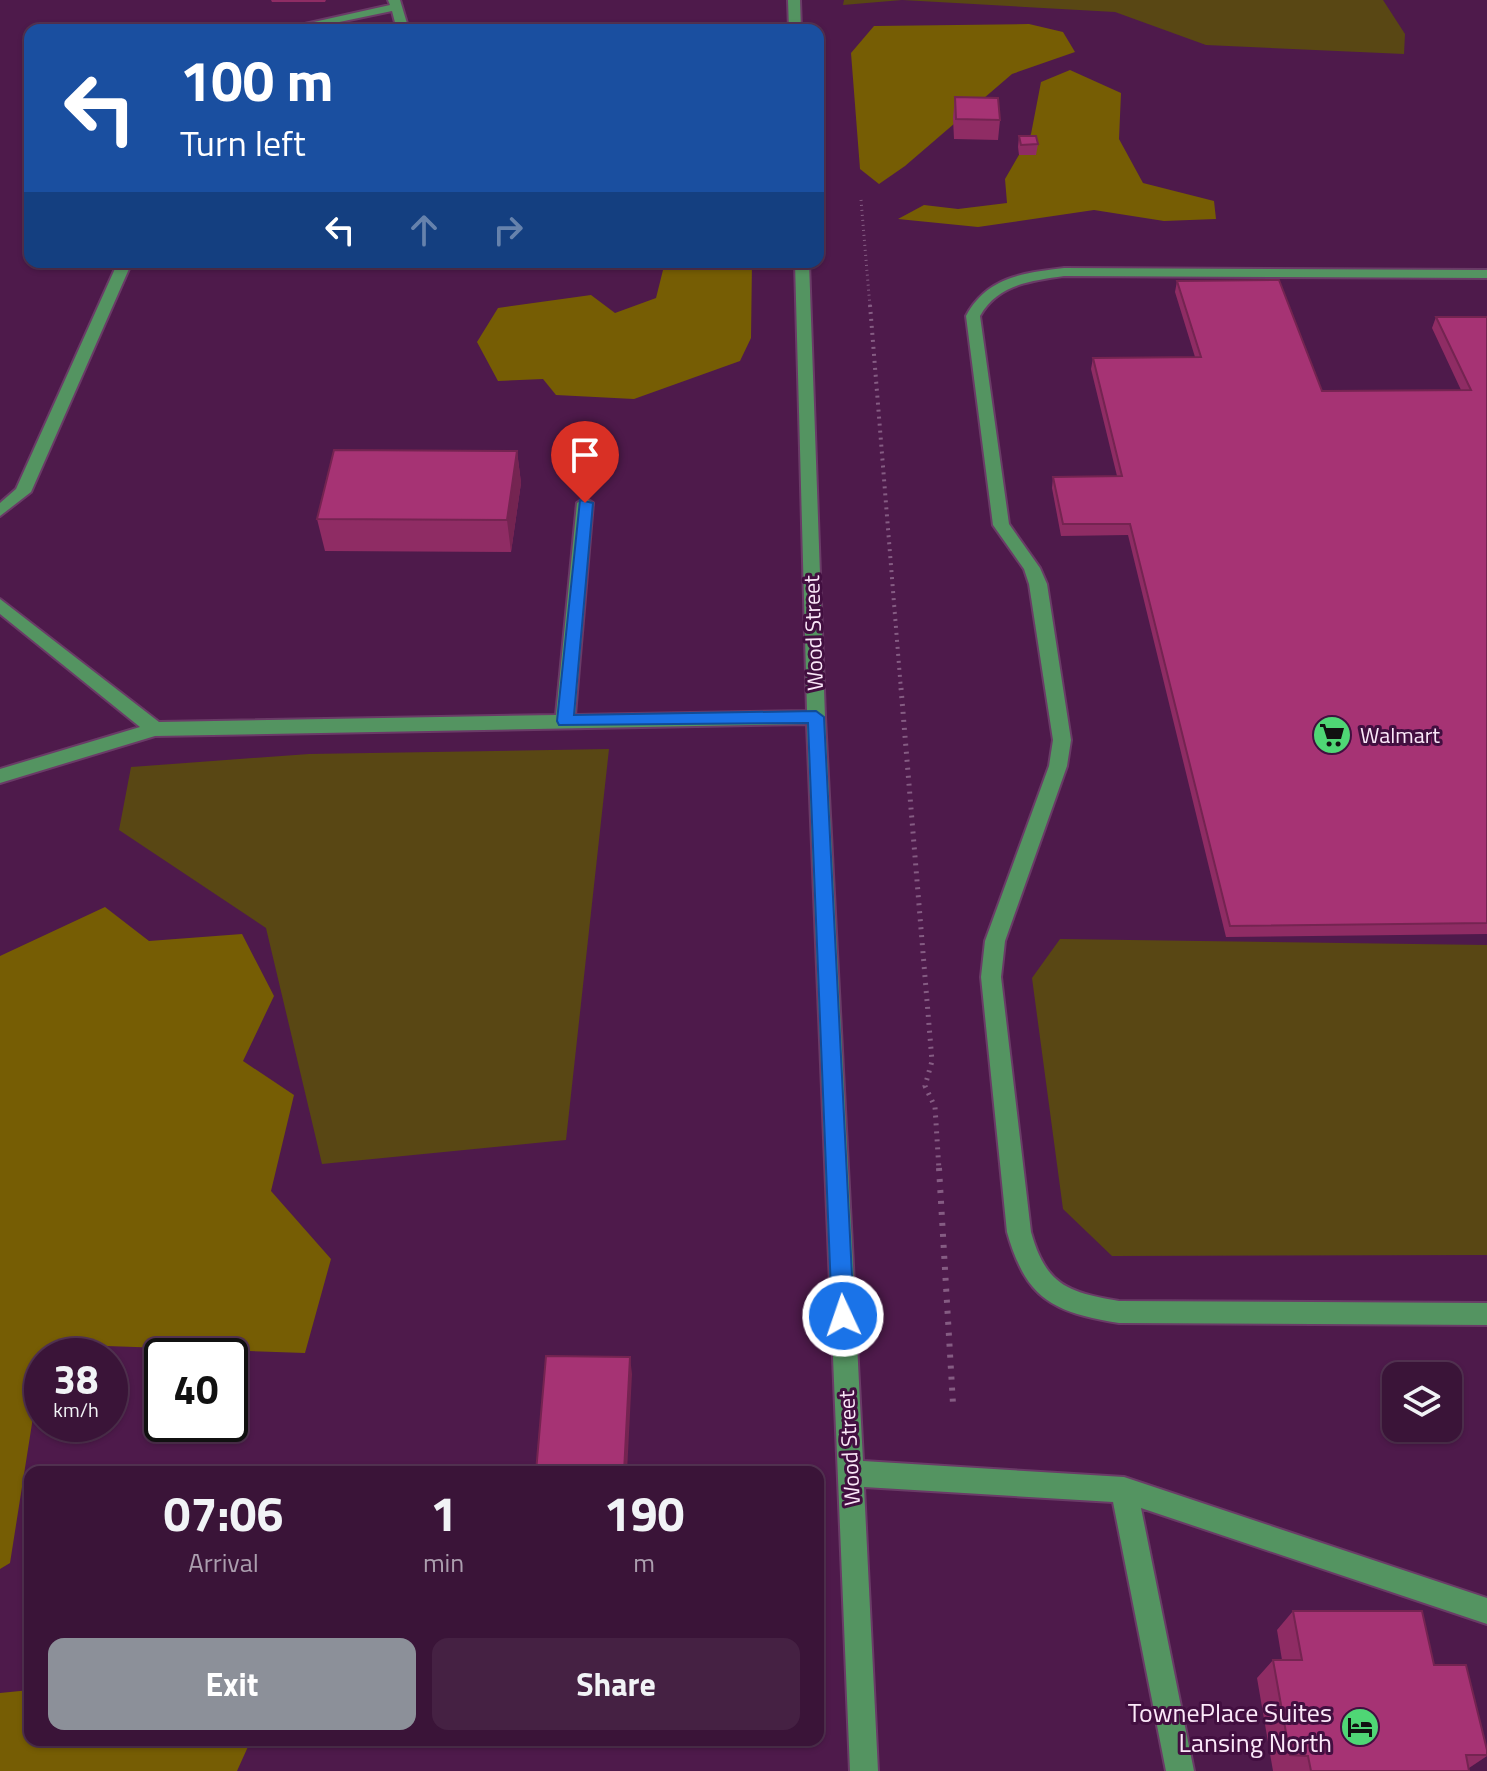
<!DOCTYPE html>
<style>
:root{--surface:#3a1438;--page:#452143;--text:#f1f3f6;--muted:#ab9eae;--line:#543353;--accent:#8c9099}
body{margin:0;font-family:"Titillium Web",sans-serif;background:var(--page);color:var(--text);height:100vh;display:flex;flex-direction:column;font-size:30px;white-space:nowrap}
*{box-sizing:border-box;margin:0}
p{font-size:26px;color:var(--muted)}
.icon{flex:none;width:44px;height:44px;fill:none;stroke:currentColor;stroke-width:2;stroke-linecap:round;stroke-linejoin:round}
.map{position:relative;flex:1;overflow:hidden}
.details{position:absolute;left:24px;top:1466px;width:800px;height:280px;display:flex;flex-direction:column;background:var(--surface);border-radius:16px;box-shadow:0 2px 6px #0004,0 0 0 2px var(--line)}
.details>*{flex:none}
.hud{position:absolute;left:24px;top:24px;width:800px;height:244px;border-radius:16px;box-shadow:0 2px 6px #0004,0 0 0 2px var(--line);background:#1a4fa0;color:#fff;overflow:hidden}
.buttons{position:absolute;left:1382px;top:1362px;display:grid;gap:16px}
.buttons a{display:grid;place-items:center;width:80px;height:80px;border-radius:16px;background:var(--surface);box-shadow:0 2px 6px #0004,0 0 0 2px var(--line);font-size:40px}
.speed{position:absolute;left:24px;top:1338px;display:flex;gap:16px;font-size:40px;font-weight:700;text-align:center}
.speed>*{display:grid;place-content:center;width:104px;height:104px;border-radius:50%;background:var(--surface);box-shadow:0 2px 6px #0004,0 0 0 2px var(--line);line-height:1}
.speed small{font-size:20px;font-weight:400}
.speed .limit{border:4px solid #111;border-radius:12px;background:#fff;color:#111}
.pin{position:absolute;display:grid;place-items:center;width:68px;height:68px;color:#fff;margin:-82px -34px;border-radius:50% 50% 50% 0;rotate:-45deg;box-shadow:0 0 8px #0007}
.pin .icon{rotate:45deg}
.me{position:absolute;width:88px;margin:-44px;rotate:357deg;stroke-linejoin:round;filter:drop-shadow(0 0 6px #0008)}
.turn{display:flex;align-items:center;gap:28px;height:168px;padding:0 24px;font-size:36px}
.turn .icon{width:104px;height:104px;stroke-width:2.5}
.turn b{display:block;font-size:56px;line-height:68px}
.lanes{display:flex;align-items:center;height:76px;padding:0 24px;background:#0003;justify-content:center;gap:40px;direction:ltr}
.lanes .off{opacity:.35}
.eta{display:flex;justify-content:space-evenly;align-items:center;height:136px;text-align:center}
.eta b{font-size:48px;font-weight:700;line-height:56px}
.button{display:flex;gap:16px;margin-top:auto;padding:16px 24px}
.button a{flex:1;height:92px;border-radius:16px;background:var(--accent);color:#fff;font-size:32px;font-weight:700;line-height:92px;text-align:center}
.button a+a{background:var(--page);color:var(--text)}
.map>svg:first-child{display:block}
.green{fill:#594714}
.forest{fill:#765d04}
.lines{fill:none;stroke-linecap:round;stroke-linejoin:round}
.minor-casing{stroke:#6a3b67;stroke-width:4}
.path-far3{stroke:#855c83;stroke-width:3;stroke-dasharray:1 4;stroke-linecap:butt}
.path-far2{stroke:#855c83;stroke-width:4;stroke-dasharray:2 5;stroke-linecap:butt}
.path-far1{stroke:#855c83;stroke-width:5;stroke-dasharray:2 6;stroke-linecap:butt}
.path{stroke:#855c83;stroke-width:6;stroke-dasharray:3 8;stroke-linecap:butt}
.minor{fill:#549461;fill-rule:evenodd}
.wall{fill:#8f2c64}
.shaded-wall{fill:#742451}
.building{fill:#a63374;stroke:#742451;stroke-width:2}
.route{fill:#1a73e8;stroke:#114b97;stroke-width:2}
.labels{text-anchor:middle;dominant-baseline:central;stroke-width:6;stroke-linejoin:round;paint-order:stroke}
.street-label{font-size:22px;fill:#fbe8f9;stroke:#420f40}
.poi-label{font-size:22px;fill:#fbe8f9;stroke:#420f40;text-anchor:start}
.near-poi-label{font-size:26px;fill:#fbe8f9;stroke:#420f40;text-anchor:end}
</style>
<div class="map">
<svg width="1487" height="1771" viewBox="0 0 1487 1771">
<rect width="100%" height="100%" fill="#4e1a4b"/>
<path class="green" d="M844,0H1383L1405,34L1404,54L1206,45L1115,12L902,0L843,5Z
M609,749L566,1140L322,1164L266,928L119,830L131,767L309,754Z
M1060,939L1487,945V1255L1112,1256L1063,1209L1032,978Z"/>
<path class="forest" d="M1029,24L1063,32L1075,52L1012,74L905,166L879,184L860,169L851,53L874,26Z
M1070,70L1121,93L1119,139L1143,183L1214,201L1216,219L1164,221L1094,210L978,227L898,219L924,205L958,209L1007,203L1005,179L1031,134L1041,82Z
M665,262H752L751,338L740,361L634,399L556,395L543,379L498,381L477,342L498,308L591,295L615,313L656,298Z
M105,907L149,941L242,934L274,996L243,1061L294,1095L271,1191L331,1259L305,1353L78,1345L67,1356H42V1385L37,1392L10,1563L0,1569V956Z
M30,1690V1740H251L237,1771H0V1693Z"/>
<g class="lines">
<defs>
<path id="minor" d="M388,0H400L409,30H397L392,11L301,30H278L390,5Z
M788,0H800L801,30H789Z
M118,262H132L31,492L0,516V503L16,489Z
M795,262H809L825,717L863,1461L1124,1477L1487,1598V1624L1141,1508L1194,1771H1166L1113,1502L864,1487L878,1771H850L807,724L155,736L0,783V769L140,727L0,614V599L159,722L556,715L577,503L585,498L593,503L575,715L807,711Z
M1064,268L1487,270V278L1064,276C1031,281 998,284 980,316L1009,524L1040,568L1047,584L1071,740L1067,766L1005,941L1001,977L1031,1232C1046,1285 1067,1292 1119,1301L1487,1303V1325L1119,1323C1052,1312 1026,1299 1007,1232L981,977L985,941L1049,766L1053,740L1029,584L1024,569L993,525L966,316C987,277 1023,273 1064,268Z"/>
</defs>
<use href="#minor" class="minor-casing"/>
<path class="path-far3" d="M861,200L870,307"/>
<path class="path-far2" d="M870,305L901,690"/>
<path class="path-far1" d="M901,688L932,1061L925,1086L935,1107L939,1170"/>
<path class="path" d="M939,1168L953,1404"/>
<use href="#minor" class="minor"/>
</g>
<path class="wall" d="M271,0H326L325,2H272Z
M955,97L1000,120L998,140L954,139L953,118Z
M1019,136L1038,144L1036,155H1019L1018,147Z
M1177,281L1322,391L1461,390L1432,328L1436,317H1487V934L1226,937L1128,535L1061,536L1052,488L1053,477L1117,476L1091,369L1093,358L1195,357L1175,292Z
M517,451L521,483L511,552L325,551L317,519Z
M1293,1611L1434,1665L1487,1750V1756L1469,1768V1771H1273L1257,1678L1273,1660H1282L1277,1630Z"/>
<path class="shaded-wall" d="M517,451L521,483L511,552L507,520Z
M630,1357L632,1374L627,1472H624Z"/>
<path class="building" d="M955,97L998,98L1000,120L956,119Z
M1019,136H1036L1038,144L1021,145Z
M1279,280L1322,391L1471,390L1436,317H1487V923L1230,926L1130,524H1063L1053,477L1122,476L1093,358L1201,357L1177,281Z
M334,450L517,451L507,520L317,519Z
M546,1356L630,1357L624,1472H536Z
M1293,1611H1422L1434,1665H1466L1487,1750V1755H1466L1469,1771H1311L1308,1756L1290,1755L1273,1660H1302Z"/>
<path class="route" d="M580,500L593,503L574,715L816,711L824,717L854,1316L851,1323L843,1326L835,1323L832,1316L808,723L559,725L557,721Z"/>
<defs>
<symbol id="supermarket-disc" viewBox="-11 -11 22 22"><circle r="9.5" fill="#4fd675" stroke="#420f40"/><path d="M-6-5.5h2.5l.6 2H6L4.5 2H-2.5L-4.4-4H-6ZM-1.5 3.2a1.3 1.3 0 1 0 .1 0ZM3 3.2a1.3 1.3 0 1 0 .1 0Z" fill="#111"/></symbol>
<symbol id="hotel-disc" viewBox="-11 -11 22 22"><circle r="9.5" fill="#4fd675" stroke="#420f40"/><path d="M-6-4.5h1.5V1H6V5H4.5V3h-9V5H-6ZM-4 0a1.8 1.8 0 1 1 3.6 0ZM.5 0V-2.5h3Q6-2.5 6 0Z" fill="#111"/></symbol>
</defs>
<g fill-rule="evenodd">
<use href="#supermarket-disc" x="1310" y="713" width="44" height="44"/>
<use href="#hotel-disc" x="1338" y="1705" width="44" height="44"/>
</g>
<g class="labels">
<g class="street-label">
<text transform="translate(813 633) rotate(-92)">Wood Street</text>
<text transform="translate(849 1448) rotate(-93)">Wood Street</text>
</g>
<g class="poi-label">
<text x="1360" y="735">Walmart</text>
</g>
<g class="near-poi-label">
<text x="1332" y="1712">TownePlace Suites<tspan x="1332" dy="30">Lansing North</tspan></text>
</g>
</g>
</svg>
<div class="buttons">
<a><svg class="icon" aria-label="layers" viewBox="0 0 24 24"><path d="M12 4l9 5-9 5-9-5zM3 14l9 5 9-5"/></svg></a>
</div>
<div class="speed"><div>38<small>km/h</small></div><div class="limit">40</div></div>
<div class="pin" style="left:585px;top:503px;background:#d93025"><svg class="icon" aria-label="arrive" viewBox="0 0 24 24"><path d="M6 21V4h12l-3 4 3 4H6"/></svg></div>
<svg class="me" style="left:843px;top:1316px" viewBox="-20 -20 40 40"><circle r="17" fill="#1a73e8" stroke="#fff" stroke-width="3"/><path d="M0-11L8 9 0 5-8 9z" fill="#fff"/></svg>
<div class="hud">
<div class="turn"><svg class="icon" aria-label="left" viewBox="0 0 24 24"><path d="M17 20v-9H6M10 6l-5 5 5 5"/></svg><div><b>100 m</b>Turn left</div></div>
<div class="lanes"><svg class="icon" aria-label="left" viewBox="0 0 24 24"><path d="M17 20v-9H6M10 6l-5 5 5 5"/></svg><svg class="icon off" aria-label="ahead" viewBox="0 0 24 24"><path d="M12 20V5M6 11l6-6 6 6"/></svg><svg class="icon off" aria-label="right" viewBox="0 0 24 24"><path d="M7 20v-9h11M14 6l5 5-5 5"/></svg></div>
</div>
<section class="details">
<div class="eta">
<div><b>07:06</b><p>Arrival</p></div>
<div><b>1</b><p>min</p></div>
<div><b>190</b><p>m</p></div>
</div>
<div class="button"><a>Exit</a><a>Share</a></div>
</section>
</div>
